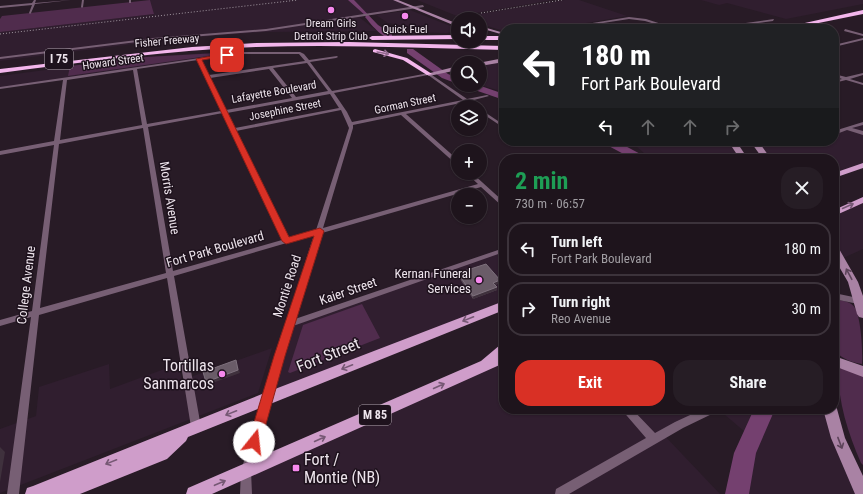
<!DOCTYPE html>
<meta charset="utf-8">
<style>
:root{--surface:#1e141c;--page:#261d25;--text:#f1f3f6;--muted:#a19ea3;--line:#3c333b;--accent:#d93025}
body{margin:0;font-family:"Roboto Condensed",sans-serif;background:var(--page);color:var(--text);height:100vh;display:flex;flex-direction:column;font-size:15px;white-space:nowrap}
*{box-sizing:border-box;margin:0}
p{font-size:13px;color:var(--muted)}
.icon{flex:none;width:22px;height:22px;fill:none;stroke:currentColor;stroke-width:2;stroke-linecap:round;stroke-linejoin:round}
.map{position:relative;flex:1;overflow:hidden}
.side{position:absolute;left:499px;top:154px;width:340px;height:260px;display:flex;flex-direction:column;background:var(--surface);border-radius:16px;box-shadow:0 1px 3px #0004,0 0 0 1px var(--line)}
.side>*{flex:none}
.banner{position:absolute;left:499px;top:24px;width:340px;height:122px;border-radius:16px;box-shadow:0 1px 3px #0004,0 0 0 1px var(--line);background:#202124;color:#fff;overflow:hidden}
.tools{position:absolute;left:451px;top:12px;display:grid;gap:8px}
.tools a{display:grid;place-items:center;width:36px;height:36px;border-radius:50%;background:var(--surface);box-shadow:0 1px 3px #0004,0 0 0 1px var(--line);font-size:20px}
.pin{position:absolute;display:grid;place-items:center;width:34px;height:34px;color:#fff;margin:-17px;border-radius:8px;box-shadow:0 2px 6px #0006}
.me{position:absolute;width:44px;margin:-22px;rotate:16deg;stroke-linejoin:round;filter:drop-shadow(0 0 3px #0008)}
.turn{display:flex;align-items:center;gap:14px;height:84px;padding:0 16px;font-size:18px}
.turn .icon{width:52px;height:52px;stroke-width:2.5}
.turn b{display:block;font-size:28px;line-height:34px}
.lanes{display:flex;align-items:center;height:38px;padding:0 16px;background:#0003;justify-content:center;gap:20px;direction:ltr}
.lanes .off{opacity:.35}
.round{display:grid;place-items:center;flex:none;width:42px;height:42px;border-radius:16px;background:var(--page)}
.headline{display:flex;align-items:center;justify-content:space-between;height:68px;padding:0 16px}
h1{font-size:24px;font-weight:700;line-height:30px;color:#1e9e55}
.primary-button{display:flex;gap:8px;margin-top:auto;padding:8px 16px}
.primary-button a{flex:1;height:46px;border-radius:16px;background:var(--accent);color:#fff;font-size:16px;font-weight:700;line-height:46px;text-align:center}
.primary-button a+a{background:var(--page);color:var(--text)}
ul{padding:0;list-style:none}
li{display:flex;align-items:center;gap:12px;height:54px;margin:0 8px 6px;padding:0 8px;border:2px solid var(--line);border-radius:16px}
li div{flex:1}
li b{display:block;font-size:15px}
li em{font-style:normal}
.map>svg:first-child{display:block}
.built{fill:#301e2f}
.green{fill:#502c4d}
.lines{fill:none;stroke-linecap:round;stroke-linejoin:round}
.river{fill:#74406f;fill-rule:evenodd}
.street{fill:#775f74;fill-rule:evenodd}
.secondary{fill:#a982a4;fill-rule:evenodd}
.primary{fill:#cf9dca;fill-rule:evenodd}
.highway{fill:#f3b6ec;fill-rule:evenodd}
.rail{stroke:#a298a1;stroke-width:1;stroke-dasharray:1 2;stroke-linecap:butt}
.wall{fill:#5a4b58}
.shaded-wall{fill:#3f313d}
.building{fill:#6a5c68;stroke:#7e717d}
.oneway{stroke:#936c8f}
.oneway2{stroke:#765874}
.oneway3{stroke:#5d445a}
.route{fill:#d93025;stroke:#8d1f18}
.poi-dot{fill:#f688ed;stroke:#1e121d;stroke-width:1.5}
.labels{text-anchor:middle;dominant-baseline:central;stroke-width:3;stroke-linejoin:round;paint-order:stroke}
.far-poi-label{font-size:11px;fill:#ede4ec;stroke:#1e121d}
.far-street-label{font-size:11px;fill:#ede4ec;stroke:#1e121d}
.shield{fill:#1e121d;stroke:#afa5ae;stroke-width:1}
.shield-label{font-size:12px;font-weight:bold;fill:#ede4ec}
.street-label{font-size:13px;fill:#ede4ec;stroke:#1e121d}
.poi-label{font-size:13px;fill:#ede4ec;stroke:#1e121d;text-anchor:end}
.near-street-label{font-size:16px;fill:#ede4ec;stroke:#1e121d}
.near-poi-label{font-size:16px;fill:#ede4ec;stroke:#1e121d;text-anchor:end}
</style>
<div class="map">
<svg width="863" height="494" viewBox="0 0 863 494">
<rect width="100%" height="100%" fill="#281b26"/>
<path class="built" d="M150,0H395L413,8L359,17L377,31L264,32L173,39L0,61V32L154,14Z
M417,0H553L457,16Z
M565,0H579L627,16L552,29H504V31L480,24V19H466L460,17Z
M701,0H863V4L786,19L727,3L719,5Z
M410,10L458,29V31L446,33L412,32L410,27L388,23L376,15Z
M241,51V53L0,88V76L144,57Z
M504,60V92L480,85V64Z
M863,123V165L834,176V159H767L754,141L802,144L812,141H834V133Z
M630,141H732L744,159H651Z
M863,200V249L841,259L834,249V213Z
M504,250V305L267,398L290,324Z
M272,348L258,393L0,493V429L36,416L39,387L109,364L110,389L178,364L182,380Z
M504,357V409H713L663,434L720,494H246V471Z
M718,409H830L863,494H737L745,453L751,437Z"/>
<path class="green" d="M150,0L154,14L0,32V19L2,16Z
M236,52L68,76L70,66L146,57Z
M836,300C842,300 852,302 855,308C861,318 863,352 862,364C855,363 841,359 838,353L834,302Z
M362,304L380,338L290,373L288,372L303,325Z
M842,368L863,376V465L861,463C848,433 838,402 838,369Z"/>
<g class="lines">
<path class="river" d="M348,0H354L378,25L392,34V38C382,39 371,24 365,17L366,16Z
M407,49H413L448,74L458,78V84L442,78L407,53Z
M464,85H478L504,94V100L466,87Z
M601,141H616L646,157L648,159H633L603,143Z
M754,409H775L756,453L749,494H725L734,453Z"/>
<path class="street" d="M34,0H36L35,3L71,0L35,4L31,13L30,14L29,13L32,5L0,8V6L32,3Z
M82,0H84L83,7L82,8L81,7Z
M129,0H131V3H129Z
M423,5L424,7L266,31L153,40L0,59V57L153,38L266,29Z
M629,17L646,19L677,29H672L645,21L629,19L564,29H556Z
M774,19L773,21L711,29H702Z
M845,29L863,34V36L844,31Z
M863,38V40L834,47V45Z
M241,52H300L304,54L309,60L337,56L338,57L336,58L310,62L332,91L429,73L467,99L487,95L489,96L470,101L478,107H473L466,102L406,114L458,160V165L456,164L401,115L353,125V128L323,228L478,184L466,173H472L504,202V207L502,206L481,187L322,233L295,319L504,248V252L293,326L251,471L252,494H240L241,471L275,356L314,235L174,276L201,427L200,430L196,432L192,430L191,427L167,278L39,315L19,494H7L31,317L0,326V320L32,311L54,145L0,155V151L54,141L63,80L0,89V87ZM241,54H299L305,61L209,75L201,60ZM198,60L221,111L147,124L137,69ZM307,63L328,91L296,97L273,68ZM269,69L292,98L226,110L210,78ZM133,70L142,125L60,140L67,80ZM428,75L463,100L352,122L347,112L334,93ZM330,94L339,108L235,128L227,113ZM341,110L346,121L349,128L316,230L288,238L236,131ZM223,113L282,240L173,271L148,127ZM143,128L166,273L40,308L59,144Z
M863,73V75L850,79L863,83V85L846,80L834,83V81L842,79L834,76V74L846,77Z
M480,109L504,125V128L480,112Z
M863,122V125L852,128L863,131V135L847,130L834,135V131Z
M749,141L802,142L806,141H815L802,146L752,143Z
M834,293L863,299V305L834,299Z
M621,409H632L655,433L675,422L703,409H718L716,412L683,428L569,494H555L556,489L646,438Z"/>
<path class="secondary" d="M393,0H398L458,24V27Z
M480,26L504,33V35L480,28Z
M504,58V62L480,66V63H478Z
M458,66V70L429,76L426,74Z
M728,141H736L748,159H740Z
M750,141H758L771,159H763Z
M834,246L838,247L858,282L863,296V318L859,317L857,314L848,282L834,258Z
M834,356L863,366V377L834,366Z
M834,404L837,409L845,438L863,476V494H855L831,438L823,409H834Z"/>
<path class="primary" d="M863,163V168L834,178V173Z
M863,197V203L834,216V210Z
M504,301V310L188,437L186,441L167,459L80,494H25L27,488L33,486L262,394Z
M504,343V363L212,494H186L188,488L481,361L500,345Z"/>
<path class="highway" d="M863,10V14L789,29H778Z
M458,35V39L372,40L369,38L372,36Z
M480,36H504V40H480Z
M349,42L504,46V50C421,48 339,44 256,47C170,50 85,62 0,73V69L192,47L256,43Z
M375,49L407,58L432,74L427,75L403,60L373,52V50Z"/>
<path class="rail" d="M481,13L562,0
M0,34L298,0"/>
</g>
<path class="wall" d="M458,273L500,283L495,285L497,287V290L473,299L458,276Z"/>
<path class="shaded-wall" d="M500,280V283L493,286V283Z
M497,287V290L473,299V296Z
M236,360L240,373L207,385L206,382Z
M0,447L5,452L0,482Z"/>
<path class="building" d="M486,264L500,280L493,283L497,287L473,296L458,273Z
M236,360L238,370L206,382L203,372Z"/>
<defs><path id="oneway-shaft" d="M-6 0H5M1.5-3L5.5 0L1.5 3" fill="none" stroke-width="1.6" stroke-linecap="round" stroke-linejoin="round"/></defs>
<use class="oneway" href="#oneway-shaft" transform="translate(383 53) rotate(10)"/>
<g class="oneway2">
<use href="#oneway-shaft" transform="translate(848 206) rotate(-24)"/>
<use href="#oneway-shaft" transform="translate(468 319) rotate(158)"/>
<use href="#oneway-shaft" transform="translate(347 367) rotate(158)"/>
<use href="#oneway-shaft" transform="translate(439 386) rotate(-24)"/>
<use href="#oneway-shaft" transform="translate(231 413) rotate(158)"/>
<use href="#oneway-shaft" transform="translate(320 439) rotate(-24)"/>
<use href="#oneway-shaft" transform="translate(111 462) rotate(158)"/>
<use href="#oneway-shaft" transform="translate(220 483) rotate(-23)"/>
</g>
<g class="oneway3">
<use href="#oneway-shaft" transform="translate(849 274) rotate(-118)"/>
<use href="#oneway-shaft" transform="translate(840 443) rotate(69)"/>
</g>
<path class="route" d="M227,53L229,56L202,60L289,237L320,228L324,231L285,356L261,442L259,447L254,449L250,447L248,442L274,356L314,236L286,244L282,241L196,59Z"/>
<g class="poi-dot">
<circle cx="331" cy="10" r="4"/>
<circle cx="405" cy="16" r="4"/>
<circle cx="479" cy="280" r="4"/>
<circle cx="222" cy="374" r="4"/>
<rect x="292" y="464" width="8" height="8" rx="2"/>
</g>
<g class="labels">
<g class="far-poi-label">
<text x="331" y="23">Dream Girls<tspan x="331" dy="13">Detroit Strip Club</tspan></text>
<text x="405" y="29">Quick Fuel</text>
</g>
<g class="far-street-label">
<text transform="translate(167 41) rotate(-5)">Fisher Freeway</text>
<text transform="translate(113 62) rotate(-8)">Howard Street</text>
<text transform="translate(274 92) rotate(-10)">Lafayette Boulevard</text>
<text transform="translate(405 104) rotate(-12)">Gorman Street</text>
<text transform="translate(285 110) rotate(-11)">Josephine Street</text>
</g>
<g class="shield">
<rect x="45" y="49" width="28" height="20" rx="3"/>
<rect x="359" y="405" width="32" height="20" rx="3"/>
</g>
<g class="shield-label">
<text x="59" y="59">I 75</text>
<text x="375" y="415">M 85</text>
</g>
<g class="street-label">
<text transform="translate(170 198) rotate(81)">Morris Avenue</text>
<text transform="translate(215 249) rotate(-16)">Fort Park Boulevard</text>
<text transform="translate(26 285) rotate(-83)">College Avenue</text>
<text transform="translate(287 286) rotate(-72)">Montie Road</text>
<text transform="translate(348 291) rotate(-19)">Kaier Street</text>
</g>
<g class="poi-label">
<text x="471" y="273">Kernan Funeral<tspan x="471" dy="15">Services</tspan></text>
</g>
<g class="near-street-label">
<text transform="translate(328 355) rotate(-22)">Fort Street</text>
</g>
<g class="near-poi-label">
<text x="214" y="365">Tortillas<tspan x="214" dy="18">Sanmarcos</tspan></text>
<text x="304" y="459" text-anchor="start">Fort /<tspan x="304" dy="18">Montie (NB)</tspan></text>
</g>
</g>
</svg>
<div class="tools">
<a><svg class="icon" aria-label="sound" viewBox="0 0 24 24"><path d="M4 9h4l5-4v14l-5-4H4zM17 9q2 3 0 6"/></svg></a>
<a><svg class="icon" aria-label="search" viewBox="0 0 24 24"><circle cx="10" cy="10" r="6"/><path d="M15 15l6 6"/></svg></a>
<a><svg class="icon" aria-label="layers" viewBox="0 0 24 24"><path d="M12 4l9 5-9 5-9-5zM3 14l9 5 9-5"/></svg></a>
<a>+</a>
<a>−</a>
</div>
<div class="pin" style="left:227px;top:55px;background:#d93025"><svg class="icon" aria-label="arrive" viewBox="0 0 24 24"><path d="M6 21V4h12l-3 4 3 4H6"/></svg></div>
<svg class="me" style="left:254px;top:442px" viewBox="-20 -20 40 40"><circle r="19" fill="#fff"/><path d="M0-13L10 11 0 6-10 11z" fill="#d93025"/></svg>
<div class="banner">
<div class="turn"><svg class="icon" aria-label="left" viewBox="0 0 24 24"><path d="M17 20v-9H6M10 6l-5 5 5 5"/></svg><div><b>180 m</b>Fort Park Boulevard</div></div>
<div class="lanes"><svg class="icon" aria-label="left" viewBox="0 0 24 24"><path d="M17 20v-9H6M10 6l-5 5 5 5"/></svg><svg class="icon off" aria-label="ahead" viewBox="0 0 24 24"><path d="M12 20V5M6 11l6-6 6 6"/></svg><svg class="icon off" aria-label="ahead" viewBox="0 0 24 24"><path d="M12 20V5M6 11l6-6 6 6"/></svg><svg class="icon off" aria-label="right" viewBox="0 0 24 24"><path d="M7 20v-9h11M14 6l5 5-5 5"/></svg></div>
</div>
<section class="side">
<div class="headline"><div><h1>2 min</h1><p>730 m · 06:57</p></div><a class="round"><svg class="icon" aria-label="close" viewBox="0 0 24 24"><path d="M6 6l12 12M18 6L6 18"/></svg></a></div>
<ul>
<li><svg class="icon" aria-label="left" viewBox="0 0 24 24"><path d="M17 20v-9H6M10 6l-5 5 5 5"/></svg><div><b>Turn left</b><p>Fort Park Boulevard</p></div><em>180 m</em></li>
<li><svg class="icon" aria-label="right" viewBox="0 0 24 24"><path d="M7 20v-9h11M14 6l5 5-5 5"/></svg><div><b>Turn right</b><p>Reo Avenue</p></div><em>30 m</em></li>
</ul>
<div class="primary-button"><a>Exit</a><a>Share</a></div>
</section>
</div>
